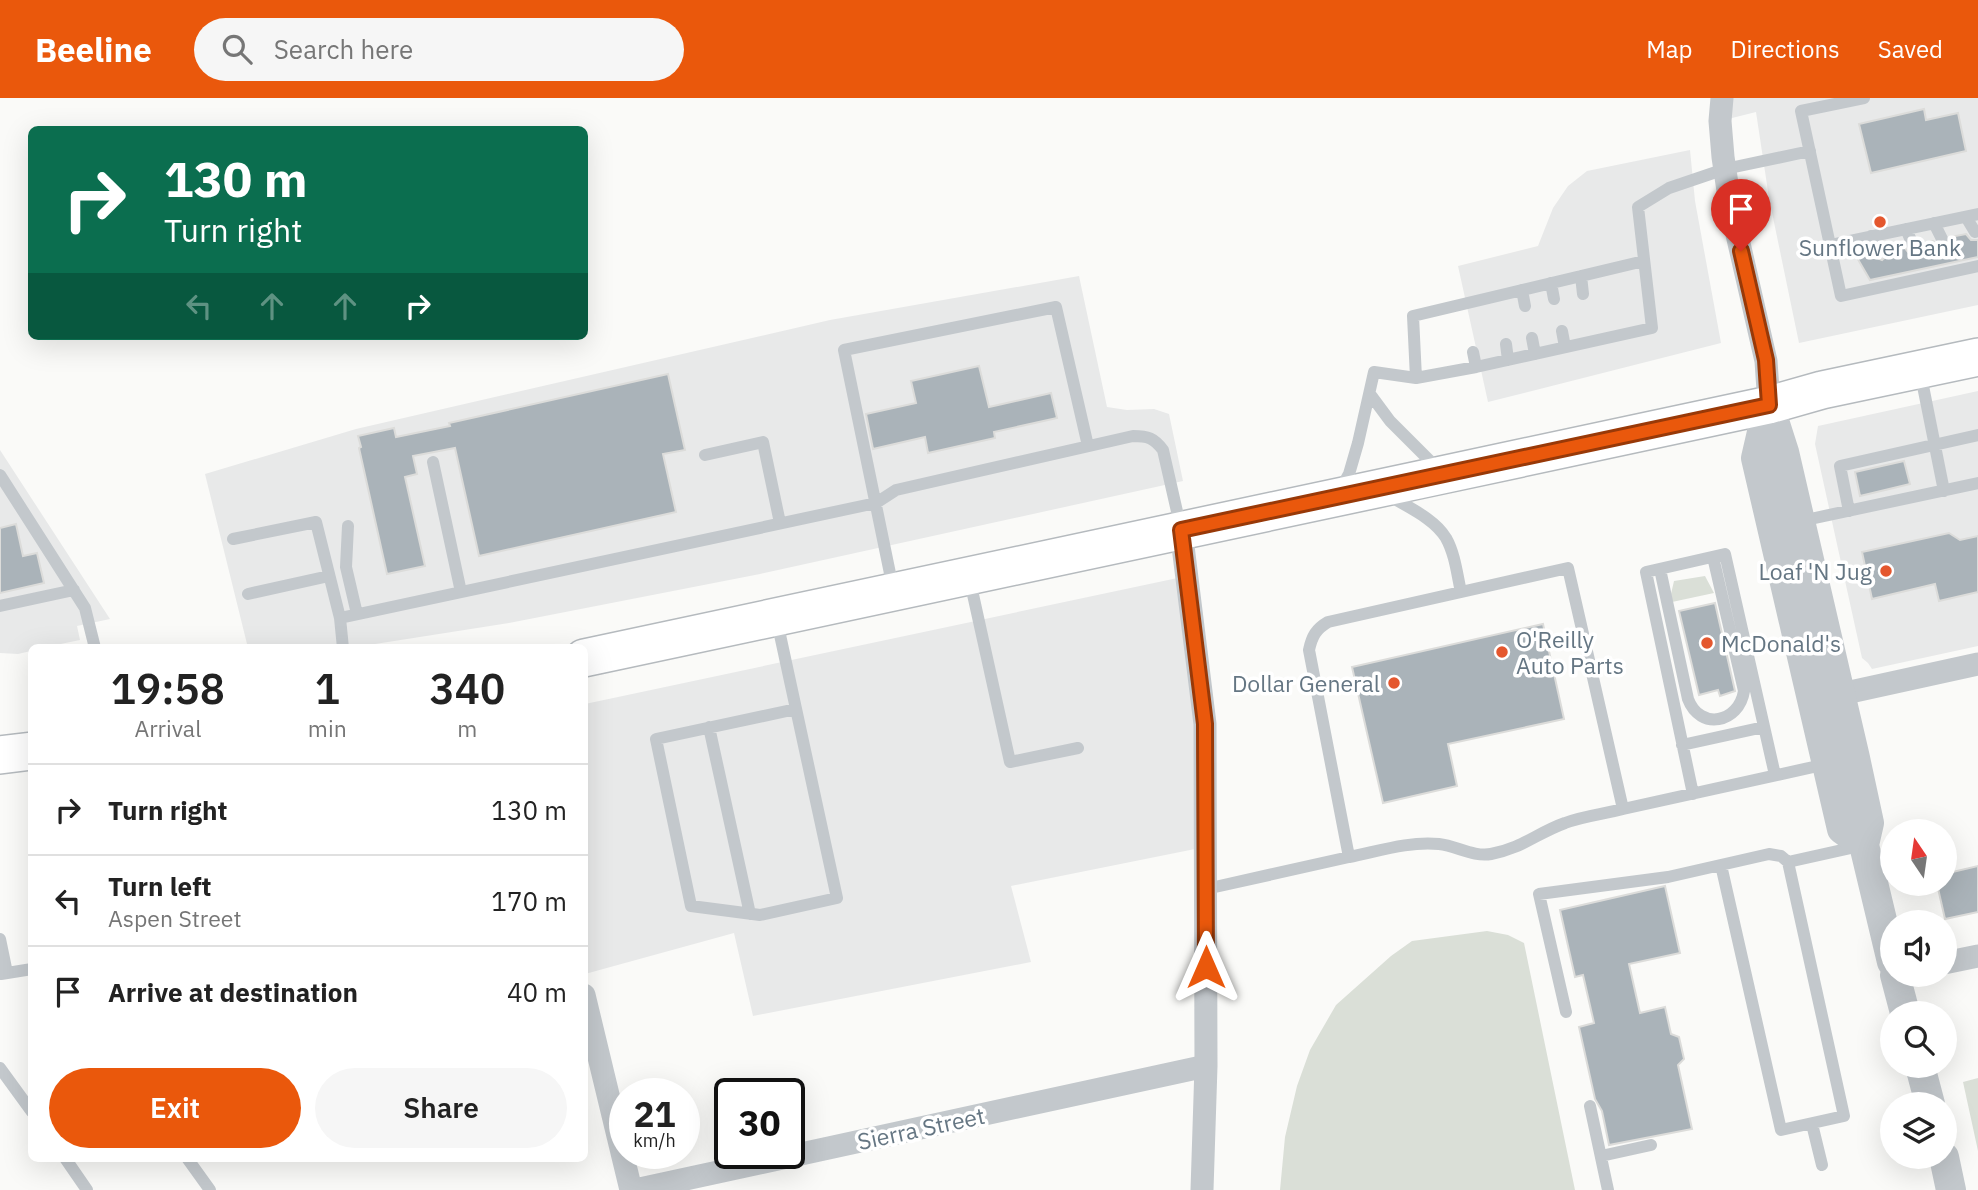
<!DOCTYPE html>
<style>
:root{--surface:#fff;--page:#f6f6f6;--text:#222;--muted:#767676;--line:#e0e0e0;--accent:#ea580c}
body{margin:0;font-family:"IBM Plex Sans",sans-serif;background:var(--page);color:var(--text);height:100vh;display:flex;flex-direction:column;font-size:26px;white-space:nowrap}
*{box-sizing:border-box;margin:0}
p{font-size:23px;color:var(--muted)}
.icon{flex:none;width:38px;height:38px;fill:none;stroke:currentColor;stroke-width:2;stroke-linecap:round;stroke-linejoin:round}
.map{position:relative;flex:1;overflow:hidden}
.side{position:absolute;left:28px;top:546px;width:560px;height:518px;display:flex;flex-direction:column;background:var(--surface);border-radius:10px;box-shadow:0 7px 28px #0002}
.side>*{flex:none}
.guide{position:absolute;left:28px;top:28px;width:560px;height:214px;border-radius:10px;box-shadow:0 7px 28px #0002;background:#0b6e4f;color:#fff;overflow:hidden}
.needle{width:46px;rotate:347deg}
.fabs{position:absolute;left:1880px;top:721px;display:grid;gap:14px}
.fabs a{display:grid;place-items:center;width:77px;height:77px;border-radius:50%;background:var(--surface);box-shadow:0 7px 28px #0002;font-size:35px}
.speed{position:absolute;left:609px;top:980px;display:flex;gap:14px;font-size:35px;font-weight:700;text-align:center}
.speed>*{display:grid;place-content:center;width:91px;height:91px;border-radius:50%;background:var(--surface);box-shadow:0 7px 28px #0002;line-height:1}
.speed small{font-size:18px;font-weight:400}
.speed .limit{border:4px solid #111;border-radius:10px;background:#fff;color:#111}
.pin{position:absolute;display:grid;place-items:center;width:60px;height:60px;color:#fff;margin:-72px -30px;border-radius:50% 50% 50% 0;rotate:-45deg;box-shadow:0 0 7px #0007}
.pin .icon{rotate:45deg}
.me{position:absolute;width:77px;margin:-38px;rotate:0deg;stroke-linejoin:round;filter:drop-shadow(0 0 5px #0008)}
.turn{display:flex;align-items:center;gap:24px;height:147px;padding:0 21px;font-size:32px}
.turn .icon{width:91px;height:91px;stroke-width:2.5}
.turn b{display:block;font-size:49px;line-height:60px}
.lanes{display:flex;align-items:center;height:66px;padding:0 21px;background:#0003;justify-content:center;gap:35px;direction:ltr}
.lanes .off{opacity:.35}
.eta{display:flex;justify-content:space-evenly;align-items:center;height:119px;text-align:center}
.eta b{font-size:42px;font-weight:600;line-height:49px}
.action{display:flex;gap:14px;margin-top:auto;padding:14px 21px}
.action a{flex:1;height:80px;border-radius:42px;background:var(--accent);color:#fff;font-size:28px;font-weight:600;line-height:80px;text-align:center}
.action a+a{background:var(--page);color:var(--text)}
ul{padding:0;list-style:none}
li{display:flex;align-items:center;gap:21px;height:91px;padding:0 21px;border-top:2px solid var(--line)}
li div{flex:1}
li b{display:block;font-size:26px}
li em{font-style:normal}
header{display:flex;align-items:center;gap:42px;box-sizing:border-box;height:98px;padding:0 35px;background:var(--accent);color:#fff}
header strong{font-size:33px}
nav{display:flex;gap:38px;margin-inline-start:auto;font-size:24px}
.search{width:490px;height:63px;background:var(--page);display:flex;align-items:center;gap:18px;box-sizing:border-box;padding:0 24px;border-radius:38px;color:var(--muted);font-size:26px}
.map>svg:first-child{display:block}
.built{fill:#e8e9e9}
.green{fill:#dadfd7}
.building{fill:#aab3b9;stroke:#dcdcda;stroke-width:2}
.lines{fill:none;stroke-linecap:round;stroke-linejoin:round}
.primary-casing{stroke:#b5babe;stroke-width:40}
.service{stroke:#c3c8cc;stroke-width:12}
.minor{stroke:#c3c8cc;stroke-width:23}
.tertiary{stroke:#c3c8cc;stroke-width:30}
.primary{stroke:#fff;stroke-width:37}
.route-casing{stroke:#983908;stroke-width:18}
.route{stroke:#ea580c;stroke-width:12}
.poi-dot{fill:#e4572e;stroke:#fff;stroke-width:2.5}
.labels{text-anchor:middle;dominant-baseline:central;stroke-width:7;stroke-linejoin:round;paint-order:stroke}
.poi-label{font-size:23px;fill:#657683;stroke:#fff;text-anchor:end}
.street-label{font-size:23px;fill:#657683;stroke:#fff}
</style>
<header>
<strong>Beeline</strong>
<div class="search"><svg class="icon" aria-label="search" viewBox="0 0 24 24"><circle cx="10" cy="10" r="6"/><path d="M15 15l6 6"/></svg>Search here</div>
<nav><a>Map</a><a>Directions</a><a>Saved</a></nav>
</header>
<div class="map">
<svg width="1978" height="1092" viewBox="0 0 1978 1092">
<rect width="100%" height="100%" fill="#fafaf8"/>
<path class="built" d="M1722,0H1978V207L1799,245L1769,100L1756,14L1720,23Z
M1690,52L1695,103L1721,245L1488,304L1458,168L1538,148L1553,110L1568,88L1587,73Z
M1079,178L1107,309L1127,312L1154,311L1169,316L1183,383L760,476L509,525L356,549L248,550L205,376L356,331L830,222Z
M1978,293V548L1872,571L1868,565L1862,560L1815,346L1818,328Z
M0,352L110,521L77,528L80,542L46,549L32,550L31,553L18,556L0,555Z
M1187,478L1205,749L1011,788L1031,864L753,918L734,835L585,876V606Z"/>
<path class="green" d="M1705,478L1714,495L1672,504L1671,496L1674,483Z
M1487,833L1508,837L1524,845L1575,1092H1280L1285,1039L1297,988L1310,952L1336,907L1391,858L1412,843Z
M1978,980V1053L1963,984Z"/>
<path class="building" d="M1924,11L1926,22L1958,15L1966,53L1871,75L1859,26Z
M1966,136L1971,142H1978V159L1870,182L1856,158L1872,155L1877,160L1882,162L1888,157L1890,152L1904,149L1908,154L1916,155L1920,152L1921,145L1933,143L1938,149H1945L1950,145V139Z
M979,268L989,309L1051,295L1057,320L994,334L995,340L928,355L925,339L873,351L866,316L916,305L911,283Z
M668,276L685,352L663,356L676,414L479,458L455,350L413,358L417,376L405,379L425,468L387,476L359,350L361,349L358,338L394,330L396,339L450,328L449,325Z
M1904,363L1910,386L1860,398L1855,374Z
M16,426L23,458L37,455L44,485L0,495V430Z
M1949,435L1960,442L1978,438V494L1939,503L1935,486L1872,501L1862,454Z
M1715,505L1735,593L1720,598L1718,592L1699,597L1679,513Z
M1543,526L1564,621L1448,646L1457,688L1383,705L1352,569Z
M1978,768V814L1945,821L1937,786H1944V776Z
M1665,788L1680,855L1629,866L1640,915L1665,909L1671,936L1679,939L1684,961L1678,967L1692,1031L1609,1047L1602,1013L1595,1001L1579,929L1594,925L1583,877L1575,879L1560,812Z"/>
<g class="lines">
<defs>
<path id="primary" d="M584,560C980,477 1374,391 1769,307L1822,292L1978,259
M0,657L32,653"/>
</defs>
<use href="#primary" class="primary-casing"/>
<path class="service" d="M1864,0L1801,13L1841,198L1978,168
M1966,119L1975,134
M1934,125L1942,141
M1906,131L1913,147
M1871,138L1881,153
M1830,147L1978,116
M1581,178L1583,196
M1551,185L1554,201
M1522,192L1525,208
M1562,233L1565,249
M1532,240L1535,256
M1506,246L1508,262
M1473,254L1476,269
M1920,273L1944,393
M1416,280L1413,218L1644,163
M1370,296L1390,323L1440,373
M705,357L763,344L780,425
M433,364L461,494
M0,377L85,510L95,550
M1340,392L1349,376L1358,345L1374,274L1416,280L1476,269L1652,230L1638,109L1669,90L1725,71L1810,53
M1388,397C1407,409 1434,420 1446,440C1455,456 1457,476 1461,494
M1849,413L1840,368L1978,337
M1801,423L1978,385
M348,428L346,469L357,516
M233,441L316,424L340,520
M1660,471L1688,601C1700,633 1739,625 1744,593L1713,459
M970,483L1010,664L1078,650
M893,490L844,252L1056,209L1088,348
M248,496L329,478
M0,508L74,492
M777,523L837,800L760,817L691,808L656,641L796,611
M343,550L340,520L876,405L896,392L1133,338C1148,338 1154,340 1163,352L1181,431
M709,629L750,816
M1682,647L1764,629
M1693,696L1646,474L1725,456L1775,677
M1623,711L1827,666
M1788,764L1860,748
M1206,791L1349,759L1309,552C1312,538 1316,531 1328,524L1568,470L1623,711C1604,716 1583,718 1565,725C1537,735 1523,750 1491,756C1473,759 1457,748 1439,746C1409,743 1379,753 1349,759
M0,841L7,875
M1,876L32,871
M1566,914L1539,796L1668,779L1769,756L1781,758L1788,764L1844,1018L1781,1032L1721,767
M0,970L32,1014
M1590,1008L1608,1092
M1812,1026L1822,1067
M1601,1058L1651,1047
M65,1060L87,1092
M187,1060L210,1092"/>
<path class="minor" d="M1722,0L1720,23L1723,59L1730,106L1766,263L1769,307
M1181,432L1205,626L1206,968L1202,1092
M1841,596L1978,566
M1944,865L1978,858
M584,897L631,1092
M635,1092L1206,968"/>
<path class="tertiary" d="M1769,307L1784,354L1855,660L1869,725L1864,747L1892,864
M1768,308L1756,360L1842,731L1864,747
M1895,877L1905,915
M1920,968L1930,1006
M1944,1059L1951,1092"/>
<use href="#primary" class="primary"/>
</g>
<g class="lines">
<defs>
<path id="route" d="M1206,869L1205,626L1181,432L1769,307L1766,262L1741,153"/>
</defs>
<use href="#route" class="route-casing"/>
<use href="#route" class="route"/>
</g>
<g class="poi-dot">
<circle cx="1880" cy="124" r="7"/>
<circle cx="1886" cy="473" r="7"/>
<circle cx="1707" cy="545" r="7"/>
<circle cx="1502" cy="554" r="7"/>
<circle cx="1394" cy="585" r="7"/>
</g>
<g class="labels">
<g class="poi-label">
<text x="1880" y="149" text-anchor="middle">Sunflower Bank</text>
<text x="1872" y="473">Loaf 'N Jug</text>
<text x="1516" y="541" text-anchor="start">O'Reilly<tspan x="1516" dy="26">Auto Parts</tspan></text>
<text x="1721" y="545" text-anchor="start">McDonald's</text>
<text x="1380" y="585">Dollar General</text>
</g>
<g class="street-label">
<text transform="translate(921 1030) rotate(-12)">Sierra Street</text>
</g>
</g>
</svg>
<div class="fabs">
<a><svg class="needle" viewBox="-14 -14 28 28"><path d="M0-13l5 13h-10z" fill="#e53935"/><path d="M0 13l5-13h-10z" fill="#767676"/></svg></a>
<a><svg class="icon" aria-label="sound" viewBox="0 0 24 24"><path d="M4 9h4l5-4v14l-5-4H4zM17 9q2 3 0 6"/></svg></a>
<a><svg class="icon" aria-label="search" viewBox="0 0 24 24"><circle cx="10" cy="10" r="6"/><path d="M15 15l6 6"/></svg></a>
<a><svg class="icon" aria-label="layers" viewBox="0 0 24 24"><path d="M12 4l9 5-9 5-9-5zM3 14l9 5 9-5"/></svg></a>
</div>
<div class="speed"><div>21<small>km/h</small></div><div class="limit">30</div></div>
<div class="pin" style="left:1741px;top:153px;background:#d93025"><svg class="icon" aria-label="arrive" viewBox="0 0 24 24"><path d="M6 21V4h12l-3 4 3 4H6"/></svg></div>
<svg class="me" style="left:1206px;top:869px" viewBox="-20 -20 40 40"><path d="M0-17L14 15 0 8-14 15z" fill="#ea580c" stroke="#fff" stroke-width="4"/></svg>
<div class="guide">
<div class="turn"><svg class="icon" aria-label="right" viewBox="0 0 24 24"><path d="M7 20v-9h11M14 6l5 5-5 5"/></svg><div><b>130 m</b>Turn right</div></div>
<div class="lanes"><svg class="icon off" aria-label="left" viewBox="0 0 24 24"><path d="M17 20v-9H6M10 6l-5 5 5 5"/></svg><svg class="icon off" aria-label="ahead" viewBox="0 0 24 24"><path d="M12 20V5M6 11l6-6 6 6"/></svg><svg class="icon off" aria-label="ahead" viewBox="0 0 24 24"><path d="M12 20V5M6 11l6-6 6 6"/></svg><svg class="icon" aria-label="right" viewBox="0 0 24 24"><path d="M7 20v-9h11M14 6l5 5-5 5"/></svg></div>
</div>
<section class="side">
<div class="eta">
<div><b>19:58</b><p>Arrival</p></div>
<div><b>1</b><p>min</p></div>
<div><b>340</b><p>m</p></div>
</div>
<ul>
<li><svg class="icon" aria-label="right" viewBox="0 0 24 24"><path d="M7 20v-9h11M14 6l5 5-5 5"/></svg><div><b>Turn right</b></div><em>130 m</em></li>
<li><svg class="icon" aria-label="left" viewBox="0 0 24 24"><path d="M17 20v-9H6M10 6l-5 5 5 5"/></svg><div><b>Turn left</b><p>Aspen Street</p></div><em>170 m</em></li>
<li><svg class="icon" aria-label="arrive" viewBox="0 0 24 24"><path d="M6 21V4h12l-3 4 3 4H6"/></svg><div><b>Arrive at destination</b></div><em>40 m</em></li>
</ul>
<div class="action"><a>Exit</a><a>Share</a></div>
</section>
</div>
